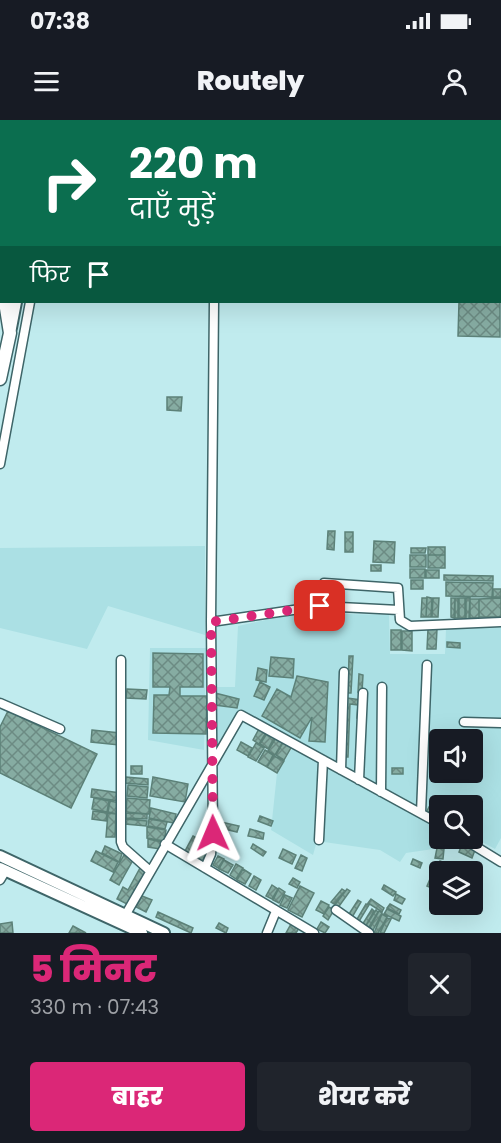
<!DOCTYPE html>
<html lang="hi">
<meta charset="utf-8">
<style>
:root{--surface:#171b24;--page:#20242c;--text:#f1f3f6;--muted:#9ea1a6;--accent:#db2777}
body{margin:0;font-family:Poppins,"Noto Sans Devanagari",sans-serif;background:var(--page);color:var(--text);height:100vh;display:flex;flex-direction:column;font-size:22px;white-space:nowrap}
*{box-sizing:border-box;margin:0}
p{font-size:20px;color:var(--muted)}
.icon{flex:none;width:33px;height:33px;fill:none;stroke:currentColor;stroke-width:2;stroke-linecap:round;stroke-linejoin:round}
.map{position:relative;height:813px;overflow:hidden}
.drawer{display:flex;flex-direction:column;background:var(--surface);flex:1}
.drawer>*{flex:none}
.banner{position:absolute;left:0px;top:0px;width:501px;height:183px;box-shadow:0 6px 24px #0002;background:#0b6e4f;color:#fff;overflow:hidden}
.controls{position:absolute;left:429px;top:609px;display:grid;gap:12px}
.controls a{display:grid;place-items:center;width:54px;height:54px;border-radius:6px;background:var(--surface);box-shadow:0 6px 24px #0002;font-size:30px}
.pin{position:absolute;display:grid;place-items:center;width:51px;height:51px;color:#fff;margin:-26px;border-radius:12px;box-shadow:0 3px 9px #0006}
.me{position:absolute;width:66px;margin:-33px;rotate:359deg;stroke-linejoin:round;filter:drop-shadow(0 0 4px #0008)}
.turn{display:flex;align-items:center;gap:21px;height:126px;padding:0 30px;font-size:27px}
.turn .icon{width:78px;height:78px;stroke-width:2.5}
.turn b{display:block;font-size:42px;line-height:51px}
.then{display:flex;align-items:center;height:57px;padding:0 30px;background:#0003;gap:12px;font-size:22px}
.round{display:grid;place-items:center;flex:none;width:63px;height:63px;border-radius:6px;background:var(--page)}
.headline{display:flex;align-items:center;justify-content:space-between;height:102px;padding:0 30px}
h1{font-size:36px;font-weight:800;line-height:45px;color:var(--accent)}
.button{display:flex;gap:12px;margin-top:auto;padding:12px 30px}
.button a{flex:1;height:69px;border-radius:6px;background:var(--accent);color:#fff;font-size:24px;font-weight:800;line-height:69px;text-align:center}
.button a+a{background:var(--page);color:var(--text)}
.status{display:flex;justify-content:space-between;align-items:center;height:42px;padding:0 30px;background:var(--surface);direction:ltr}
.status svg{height:16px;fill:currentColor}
header{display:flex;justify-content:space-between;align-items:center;height:78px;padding:0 30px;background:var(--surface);font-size:27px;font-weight:800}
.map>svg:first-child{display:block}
.built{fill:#abe0e4;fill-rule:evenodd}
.building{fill:url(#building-cross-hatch);stroke:#5c8178;stroke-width:1.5}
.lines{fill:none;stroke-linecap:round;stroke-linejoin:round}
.highway-tunnel{stroke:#9cc2c5;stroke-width:12;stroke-dasharray:12 6;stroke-linecap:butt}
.minor-casing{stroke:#3e6568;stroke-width:11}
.major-casing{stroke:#3e6568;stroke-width:14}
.highway-casing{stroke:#3e6568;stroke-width:15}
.minor{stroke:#fff;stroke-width:8}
.major{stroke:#fff;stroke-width:10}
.highway{stroke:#fff;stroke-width:12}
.route{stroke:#db2777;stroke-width:10;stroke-dasharray:0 18}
</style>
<div class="status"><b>07:38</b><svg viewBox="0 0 49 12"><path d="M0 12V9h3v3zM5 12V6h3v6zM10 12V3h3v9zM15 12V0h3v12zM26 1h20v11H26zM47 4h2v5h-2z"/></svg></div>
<header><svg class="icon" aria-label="menu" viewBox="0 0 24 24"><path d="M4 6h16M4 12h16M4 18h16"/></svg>Routely<svg class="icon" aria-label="person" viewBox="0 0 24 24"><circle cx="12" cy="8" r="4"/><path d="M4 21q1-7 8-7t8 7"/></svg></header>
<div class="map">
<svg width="501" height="813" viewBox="0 0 501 813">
<defs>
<pattern id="building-cross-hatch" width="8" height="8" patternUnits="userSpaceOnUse" patternTransform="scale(1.5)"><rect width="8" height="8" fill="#86aca2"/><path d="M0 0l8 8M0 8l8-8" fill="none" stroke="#6c8b83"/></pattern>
</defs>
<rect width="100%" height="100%" fill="#c0ebee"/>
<path class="built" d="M205,426V515L108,486L87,529L0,508V428Z
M298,493L389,495L390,534H445L446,509L501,505V718L495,729L473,717L472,686H440V718L465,719L453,726L406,733L400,742L380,730L317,721L313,735L271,710L277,653L296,622L240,589L216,629V567H235L238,506ZM440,620H472V652H440Z
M150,528H206L204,630L148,620Z"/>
<path class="building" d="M500,174V217L458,216L459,182H500Z
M167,277H182L181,291L167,290Z
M328,411H335L334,430L327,429Z
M345,412H353V432H345Z
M374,421L395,422L394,443L373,442Z
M428,427H445V435H428Z
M411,428H426L425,433H411Z
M410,435H426V447H410Z
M428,435H445V448H428Z
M371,445H381V451H371Z
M410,449H425V458H410Z
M426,450H439V458H426Z
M444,455L493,456V461L444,460Z
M411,460H423V469H411Z
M446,462L493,463L492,477L446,476Z
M493,469H501V477H493Z
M427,477L432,478L431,497H426Z
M422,478H427L426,497H421Z
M433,478H439L438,497H432Z
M451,478H455L454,498L451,497Z
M455,478H458V498H455Z
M459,478H465V498H459Z
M466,478H470L469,499H466Z
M501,478V497H479V479Z
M470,479H479V498H470Z
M428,509H437L436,529H427Z
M391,510H401V530H391Z
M402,511H412V531L402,530Z
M447,522L460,523V528L447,527Z
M153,533L203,534V567H180V576H207L206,614L153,613L154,575H169L170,567H153Z
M349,536H353L351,573H348Z
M271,537L294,539L293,558L269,556Z
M258,548L267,550L266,562L256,560Z
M359,554L363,555L362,572H358Z
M297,556L328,562L325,622L309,621L312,597L300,618L262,596L277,569L291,577Z
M260,562L270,567L264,580L254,576Z
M127,569L147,570L146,579L126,578Z
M215,573L239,579L237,588L215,585Z
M347,578L361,580V598H357L358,585L350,584L348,637H345Z
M8,591L97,634L71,688L0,653V607Z
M260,607L267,611L259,624L253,620Z
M92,610L120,613L119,625L91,622Z
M268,612L275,616L268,629L260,624Z
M277,616L284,620L275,635L268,631Z
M284,621L292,626L284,640L276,635Z
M241,622L252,628L248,636L237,630Z
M256,623L264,628L256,641L248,637Z
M265,630L273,635L267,647L258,642Z
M274,636L284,641L277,653L267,647Z
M131,646H142V654H131Z
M392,648H403V654H392Z
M126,657L148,659V665L125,663Z
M153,657L188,664L185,682L150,676Z
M128,665L148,667L147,678L127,676Z
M92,669L120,673L119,681L91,677Z
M94,678L109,681L107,692L92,689Z
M127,678L150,680L149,694L126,692Z
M110,681L120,683L118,694L108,692Z
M429,687L440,693V699L427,691Z
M151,688L176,694L174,703L149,698Z
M93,691L107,693L106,701L92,699Z
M108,693L116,694L115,717H106Z
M126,693L147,694V699L126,698Z
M260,696L273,701L271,706L258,701Z
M125,699L147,701L146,706L125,704Z
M149,699L167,702L165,709L148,706Z
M221,702L239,706L237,712L220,708Z
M147,707L166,710L164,721L147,718Z
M250,709L264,713L263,719L248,716Z
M193,716L210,726L202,742L184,733Z
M148,719L162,722L160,729L148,727Z
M253,724L266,732L263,736L251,728Z
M462,724L475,730L472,738L459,732Z
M105,726L122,734L119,742L102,733Z
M437,728L444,729L443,739L435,738Z
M283,729L296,735L292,744L279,738Z
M96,731L118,742L113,752L91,741Z
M124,735L133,740L119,765L110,760Z
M301,735L307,738L302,751L295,748Z
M218,736L224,739L218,748L213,745Z
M413,739L422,743L420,748L411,744Z
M224,740L233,745L228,753L219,749Z
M440,741L450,745L445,750L438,746Z
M236,744L243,748L236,759L230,755Z
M434,747L441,750L436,760L430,757Z
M140,748L147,752L129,785L117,779L123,767L128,770Z
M243,749L251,754L245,764L237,760Z
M254,756L261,760L256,770L249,766Z
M293,758L300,762L297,768L289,764Z
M430,759L437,761L434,769L427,766Z
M272,765L278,769L272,779L266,776Z
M384,765L396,772L393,776L382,769Z
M300,766L314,773L302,797L288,790Z
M279,768L285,772L279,783L273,780Z
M342,769L345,771L334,784L331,782Z
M347,769L350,771L337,789L334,786Z
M396,774L405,779L402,784L394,780Z
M285,775L292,778L287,788L280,785Z
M142,776L152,780L146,792L136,787Z
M371,779L384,788L382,792L368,783Z
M358,780L361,782L351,799L347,797Z
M321,781L329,785L324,794L316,790Z
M366,784L369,785L358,803L356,801Z
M390,784L401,790L399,794L387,788Z
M329,787L334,790L328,800L323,796Z
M372,789L374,791L365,807L362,805Z
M387,789L401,796L399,801L384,794Z
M376,790L378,792L368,809L365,807Z
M379,791L382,793L372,812L369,810Z
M158,792L193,808L191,813L156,797Z
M382,794L387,797L378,813H374Z
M387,798L391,799L384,813H380Z
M12,802L13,813H0V804Z
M321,802L329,807L325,813L317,809Z
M219,803L228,808L226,813L216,808Z
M291,804L299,808L296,813H286Z
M73,806L86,813H69Z"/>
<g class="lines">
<path class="highway-tunnel" d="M40,2L41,0"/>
<defs>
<path id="minor" d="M67,2V0
M218,2V0
M500,86H501
M500,154H501
M0,344L30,182
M324,463L398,468L400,500L410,506L501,502
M211,502L320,486L399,490
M121,540V722L123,727L149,750
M0,583L60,609
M464,602L501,603
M341,650L344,552
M359,660L363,573
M381,672L382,567
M421,693L427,545
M462,718L501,742
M319,720L323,640
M165,724L314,813
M205,748L211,734L213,713L211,502L214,182
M0,760L6,750
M336,790L369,813
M126,794L241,595L440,704
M267,813L276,791"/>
<path id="major" d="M53,2V0
M11,208L16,182
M0,736L164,813
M0,748L142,813"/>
<path id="highway" d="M0,147L2,154
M0,259L10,213L5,182"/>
</defs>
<use href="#minor" class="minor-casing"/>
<use href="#major" class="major-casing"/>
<use href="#highway" class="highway-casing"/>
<use href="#minor" class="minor"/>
<use href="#major" class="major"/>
<use href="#highway" class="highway"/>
</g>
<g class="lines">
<path class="route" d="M213,713L211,502L320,486"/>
</g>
</svg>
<div class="controls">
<a><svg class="icon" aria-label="sound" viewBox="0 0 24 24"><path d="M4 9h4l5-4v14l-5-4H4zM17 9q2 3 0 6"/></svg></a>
<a><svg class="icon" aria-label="search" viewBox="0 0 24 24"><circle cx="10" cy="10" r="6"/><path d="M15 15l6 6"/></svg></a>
<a><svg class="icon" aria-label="layers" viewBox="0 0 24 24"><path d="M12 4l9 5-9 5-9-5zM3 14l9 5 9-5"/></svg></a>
</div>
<div class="pin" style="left:320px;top:486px;background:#d93025"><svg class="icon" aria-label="arrive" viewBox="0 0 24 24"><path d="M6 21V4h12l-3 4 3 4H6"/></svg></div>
<svg class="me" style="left:213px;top:713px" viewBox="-20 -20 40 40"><path d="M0-17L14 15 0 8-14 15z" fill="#db2777" stroke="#fff" stroke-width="4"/></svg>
<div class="banner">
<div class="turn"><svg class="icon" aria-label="right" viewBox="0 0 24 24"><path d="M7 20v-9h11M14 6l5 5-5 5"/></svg><div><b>220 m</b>दाएँ मुड़ें</div></div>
<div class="then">फिर<svg class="icon" aria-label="arrive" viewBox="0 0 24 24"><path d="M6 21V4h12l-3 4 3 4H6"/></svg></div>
</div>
</div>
<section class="drawer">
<div class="headline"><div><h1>5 मिनट</h1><p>330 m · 07:43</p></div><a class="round"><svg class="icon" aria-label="close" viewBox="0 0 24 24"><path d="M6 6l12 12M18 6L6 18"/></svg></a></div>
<div class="button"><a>बाहर</a><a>शेयर करें</a></div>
</section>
